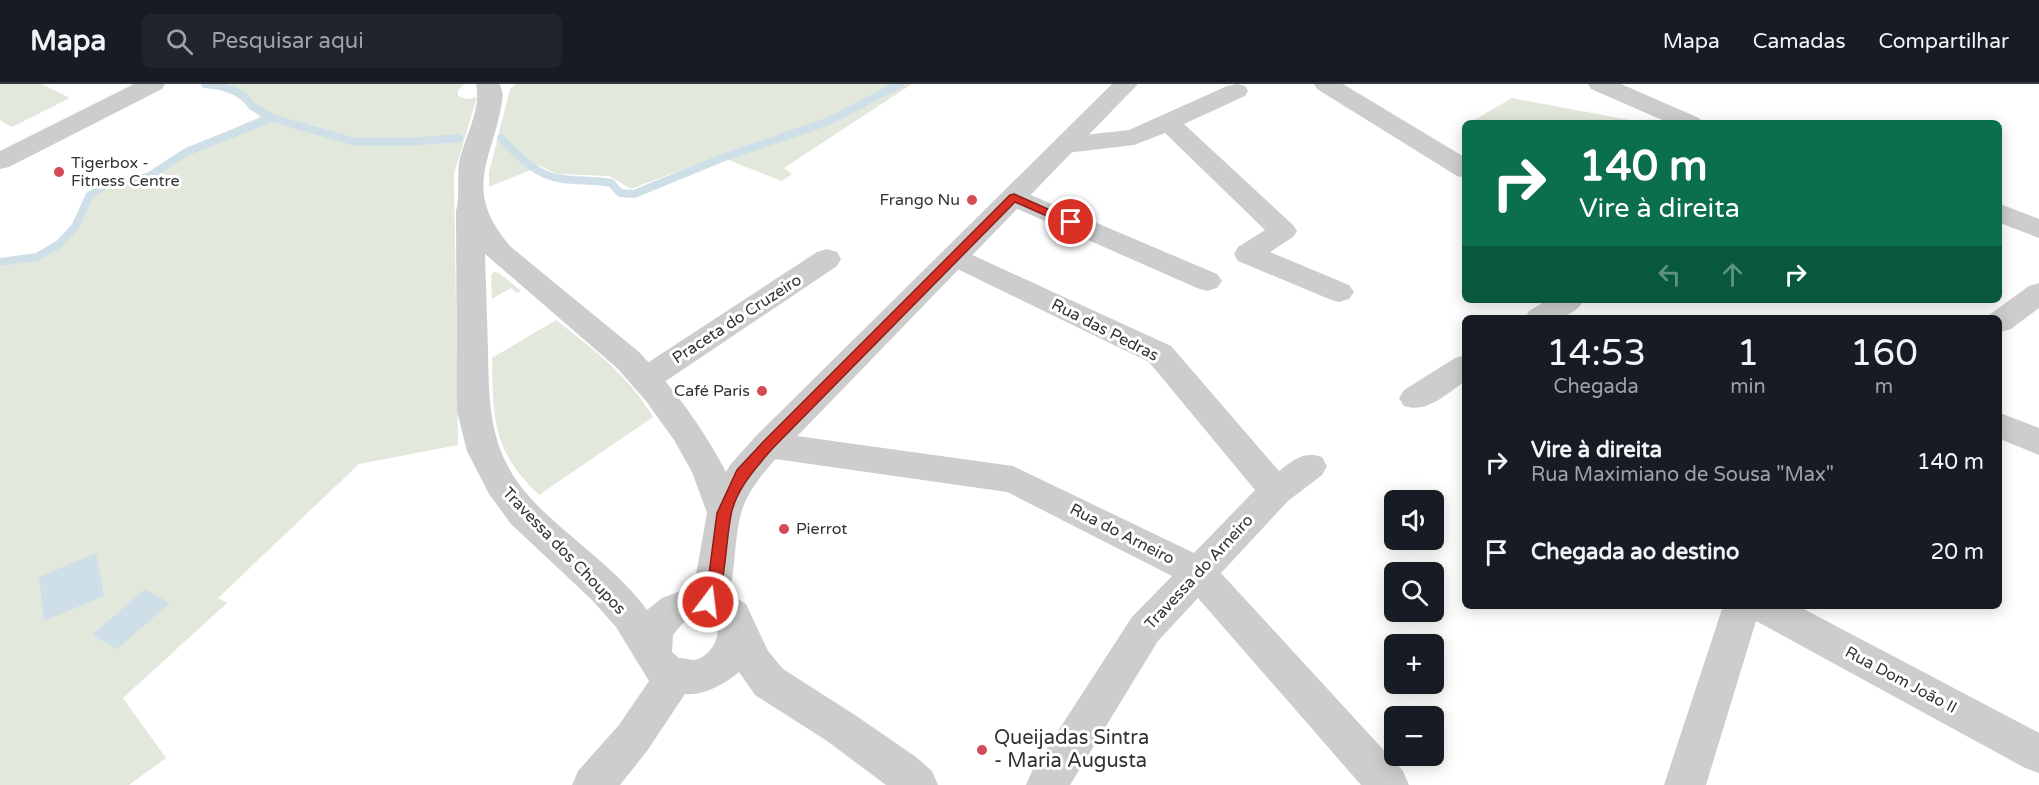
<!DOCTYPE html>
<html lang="pt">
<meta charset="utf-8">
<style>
:root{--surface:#171b24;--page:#20242c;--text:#f1f3f6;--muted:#9ea1a6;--line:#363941}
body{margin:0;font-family:"Varela Round",sans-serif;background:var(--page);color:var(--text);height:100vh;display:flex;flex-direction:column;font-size:22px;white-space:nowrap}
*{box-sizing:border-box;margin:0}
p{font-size:20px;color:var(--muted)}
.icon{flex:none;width:33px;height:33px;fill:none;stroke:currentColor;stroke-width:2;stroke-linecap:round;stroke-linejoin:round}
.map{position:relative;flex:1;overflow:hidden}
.side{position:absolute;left:1462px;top:231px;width:540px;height:294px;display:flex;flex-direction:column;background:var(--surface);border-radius:9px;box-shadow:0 3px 15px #0003}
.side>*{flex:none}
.top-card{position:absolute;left:1462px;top:36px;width:540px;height:183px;border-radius:9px;box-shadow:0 3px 15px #0003;background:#0b6e4f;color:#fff;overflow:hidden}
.tools{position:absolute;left:1384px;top:406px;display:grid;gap:12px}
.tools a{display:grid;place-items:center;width:60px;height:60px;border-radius:9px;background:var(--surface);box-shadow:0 3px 15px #0003;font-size:30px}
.pin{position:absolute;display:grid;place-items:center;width:51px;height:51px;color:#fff;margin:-26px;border:3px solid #fff;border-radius:50%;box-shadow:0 2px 6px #0007}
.me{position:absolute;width:66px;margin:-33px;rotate:15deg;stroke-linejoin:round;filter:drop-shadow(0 0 4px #0008)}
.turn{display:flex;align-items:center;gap:21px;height:126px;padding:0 18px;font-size:27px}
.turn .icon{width:78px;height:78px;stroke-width:2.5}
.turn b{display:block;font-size:42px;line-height:51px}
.lanes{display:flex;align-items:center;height:57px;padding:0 18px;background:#0003;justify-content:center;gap:30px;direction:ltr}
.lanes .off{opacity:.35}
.eta{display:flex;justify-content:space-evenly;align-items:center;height:102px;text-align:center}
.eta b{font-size:36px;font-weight:600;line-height:42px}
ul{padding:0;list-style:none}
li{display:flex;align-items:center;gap:18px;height:90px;padding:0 18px}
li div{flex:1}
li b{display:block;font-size:22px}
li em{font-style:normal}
header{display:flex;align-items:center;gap:36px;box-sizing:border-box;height:84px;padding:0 30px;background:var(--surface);border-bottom:2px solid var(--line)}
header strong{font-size:28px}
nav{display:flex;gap:33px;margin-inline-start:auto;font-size:21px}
.search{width:420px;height:54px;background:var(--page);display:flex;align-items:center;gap:15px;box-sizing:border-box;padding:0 21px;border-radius:9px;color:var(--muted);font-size:22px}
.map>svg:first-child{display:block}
.green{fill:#e3e8dd}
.water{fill:#cfdfe8}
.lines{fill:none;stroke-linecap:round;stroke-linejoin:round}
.stream{stroke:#cfdfe8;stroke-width:8}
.minor{fill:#cdcdcd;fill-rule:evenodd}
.tertiary{fill:#cdcdcd;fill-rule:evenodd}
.route{fill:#d93025;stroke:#8d1f18;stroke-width:1.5}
.poi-dot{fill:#d34b57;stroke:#fff;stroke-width:2}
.labels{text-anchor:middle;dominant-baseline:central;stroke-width:6;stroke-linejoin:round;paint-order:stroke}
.poi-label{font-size:16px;fill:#333;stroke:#fff;text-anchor:start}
.street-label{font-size:16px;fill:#333;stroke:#fff}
.near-poi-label{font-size:20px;fill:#333;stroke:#fff;text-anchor:start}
</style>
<header>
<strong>Mapa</strong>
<div class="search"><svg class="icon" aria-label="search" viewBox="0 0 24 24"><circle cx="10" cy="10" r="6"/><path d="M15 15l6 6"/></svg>Pesquisar aqui</div>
<nav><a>Mapa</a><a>Camadas</a><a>Compartilhar</a></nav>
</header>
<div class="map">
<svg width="2039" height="701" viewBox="0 0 2039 701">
<rect width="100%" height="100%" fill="#fff"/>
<path class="green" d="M0,0H42L70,14L12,43L0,36Z
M230,0H465L458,6V12L466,15L477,13L454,90L458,361L359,380L218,514L227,519L123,614L166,674L129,701H0V175L30,172L51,162L70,144L87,109L100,100L139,92L162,82L193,62L260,33C248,22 238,12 223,5Z
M516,0H912L784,84L792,90L782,97L718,72L631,105L609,92L557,90L540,82L489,103V88L510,5Z
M1512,14L1645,39H1469Z
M494,188L499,189L521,207L517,209L511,204L492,215L491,191Z
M556,236C594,266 628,291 653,333L539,411C492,366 493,335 492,274Z"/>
<path class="water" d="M96,469L104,512L44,537L39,493Z
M145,505L170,519L117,565L92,551Z"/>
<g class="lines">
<path class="stream" d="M205,0L221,2L242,10L252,22L272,34L355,58H408L459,54
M501,54C519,73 536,92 563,95C579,97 595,96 611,99L620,109L634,110L722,74L827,38L900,0
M0,178L37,173L59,160L76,142L89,112L102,103L148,93L186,68L272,34"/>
<path class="minor" d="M134,0H165L162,5L9,83L0,85V67Z
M1237,0L1245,2L1248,7L1245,12L1184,40L1293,141L1297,147L1293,153L1270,168L1349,201L1354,208L1349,215L1339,218L1329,215L1238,177L1234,170L1238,163L1265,146L1165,49L1134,61L1066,69L1057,66L1053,61L1057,56L1066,53L1129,46L1227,2Z
M1314,0H1343L1466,74V94L1457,92L1317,5Z
M1588,0H1621L1699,34L1703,39H1669L1591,5Z
M1014,104L1217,190L1222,197L1217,204L1207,207L1197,204L1004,119L1000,113L1004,107Z
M2000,120L2039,135V154L2000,139Z
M955,163L1171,262L1279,387C1294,376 1303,367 1322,373L1327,382L1322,391L1288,417L1221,489L1403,687L1409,701H1361L1198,514L1158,557L1070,701H1026L1032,687L1132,533L1172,492L1007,408L768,374L756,370L751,361L756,352L768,348L1013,382L1194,469L1255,406L1149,278L945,179L941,172L945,165Z
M827,165L837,168L841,175L837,182L657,303L646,307L635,303L630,295L635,287L817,168Z
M2039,199V224L2011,245L2000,248V234H1987L1989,231L2029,202Z
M1547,216H1584C1571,238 1547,234 1525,234L1529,227Z
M1466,271V297C1447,309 1427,330 1404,322L1399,314L1404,306L1455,274Z
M2000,329L2039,344V371L2000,355Z
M1723,522H1798L2039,649V689L2025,684L1756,537L1706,701H1664Z"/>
<path class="tertiary" d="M476,0H500L503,11C495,75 459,103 511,163L639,268C674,304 703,344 726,388L730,381L756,352L1112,0H1138L780,370C764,388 748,406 741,429C734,455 736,483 729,509L746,520L768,567L783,585L855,631L916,673L932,687L938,701H886L827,657L755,611L739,588C724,600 705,612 685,610L647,667L620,701H572L578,687L619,641L649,597L616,543L591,515L511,440L489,410L467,367L457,327L456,126C460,119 457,90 459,79C464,54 482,25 476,0ZM485,170L617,284L646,317L674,356L692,388L707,429L694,502L662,514L647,526C618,486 573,457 538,422C490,374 489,329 488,266C487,234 486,202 485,170ZM695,534L711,536L717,541C721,554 709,574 694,576C690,576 684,574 679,574L672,568L673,551L682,540Z"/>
</g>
<path class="route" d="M1014,110L1077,138L1076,141H1067L1015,118L772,365C756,384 736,405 731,431C725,461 727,494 714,522L708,524L703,522L701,518L709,490L717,429L737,386L763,358L1010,111Z"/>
<g class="poi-dot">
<circle cx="59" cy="88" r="6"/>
<circle cx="972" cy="116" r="6"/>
<circle cx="762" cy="307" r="6"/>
<circle cx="784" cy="445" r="6"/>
<circle cx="982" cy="666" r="6"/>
</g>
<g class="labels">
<g class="poi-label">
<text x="71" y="79">Tigerbox -<tspan x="71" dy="18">Fitness Centre</tspan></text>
<text x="960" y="116" text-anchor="end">Frango Nu</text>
<text x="750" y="307" text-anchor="end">Café Paris</text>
<text x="796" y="445">Pierrot</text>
</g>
<g class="street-label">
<text transform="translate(737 235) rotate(-33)">Praceta do Cruzeiro</text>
<text transform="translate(1105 246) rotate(27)">Rua das Pedras</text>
<text transform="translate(1122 450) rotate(27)">Rua do Arneiro</text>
<text transform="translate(564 467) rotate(46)">Travessa dos Choupos</text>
<text transform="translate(1199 488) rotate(-47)">Travessa do Arneiro</text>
<text transform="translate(1901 596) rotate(28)">Rua Dom João II</text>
</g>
<g class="near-poi-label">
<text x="994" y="654">Queijadas Sintra<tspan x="994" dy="23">- Maria Augusta</tspan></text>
</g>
</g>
</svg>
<div class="tools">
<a><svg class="icon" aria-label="sound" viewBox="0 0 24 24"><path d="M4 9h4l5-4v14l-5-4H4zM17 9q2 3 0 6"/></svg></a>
<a><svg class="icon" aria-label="search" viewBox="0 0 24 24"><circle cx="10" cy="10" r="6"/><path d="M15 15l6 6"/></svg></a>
<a>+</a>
<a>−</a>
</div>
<div class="pin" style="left:1071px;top:138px;background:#d93025"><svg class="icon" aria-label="arrive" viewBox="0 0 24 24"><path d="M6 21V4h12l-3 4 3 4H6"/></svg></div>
<svg class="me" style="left:708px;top:518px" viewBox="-20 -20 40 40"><circle r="17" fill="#d93025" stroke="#fff" stroke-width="3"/><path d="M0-11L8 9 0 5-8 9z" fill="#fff"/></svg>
<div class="top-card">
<div class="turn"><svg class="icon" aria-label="right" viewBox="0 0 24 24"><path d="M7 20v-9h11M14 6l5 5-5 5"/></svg><div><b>140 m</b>Vire à direita</div></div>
<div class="lanes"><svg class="icon off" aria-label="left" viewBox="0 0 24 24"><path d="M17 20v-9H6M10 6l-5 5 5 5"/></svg><svg class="icon off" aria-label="ahead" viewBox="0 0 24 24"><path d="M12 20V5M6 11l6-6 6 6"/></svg><svg class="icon" aria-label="right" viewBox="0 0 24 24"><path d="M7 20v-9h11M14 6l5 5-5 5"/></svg></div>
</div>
<section class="side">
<div class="eta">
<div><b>14:53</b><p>Chegada</p></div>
<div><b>1</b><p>min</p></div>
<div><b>160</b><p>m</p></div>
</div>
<ul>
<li><svg class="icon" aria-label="right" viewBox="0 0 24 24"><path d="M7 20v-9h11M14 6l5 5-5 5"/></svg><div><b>Vire à direita</b><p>Rua Maximiano de Sousa &quot;Max&quot;</p></div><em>140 m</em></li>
<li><svg class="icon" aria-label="arrive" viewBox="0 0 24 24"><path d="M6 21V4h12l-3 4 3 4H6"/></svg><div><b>Chegada ao destino</b></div><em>20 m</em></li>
</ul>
</section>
</div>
